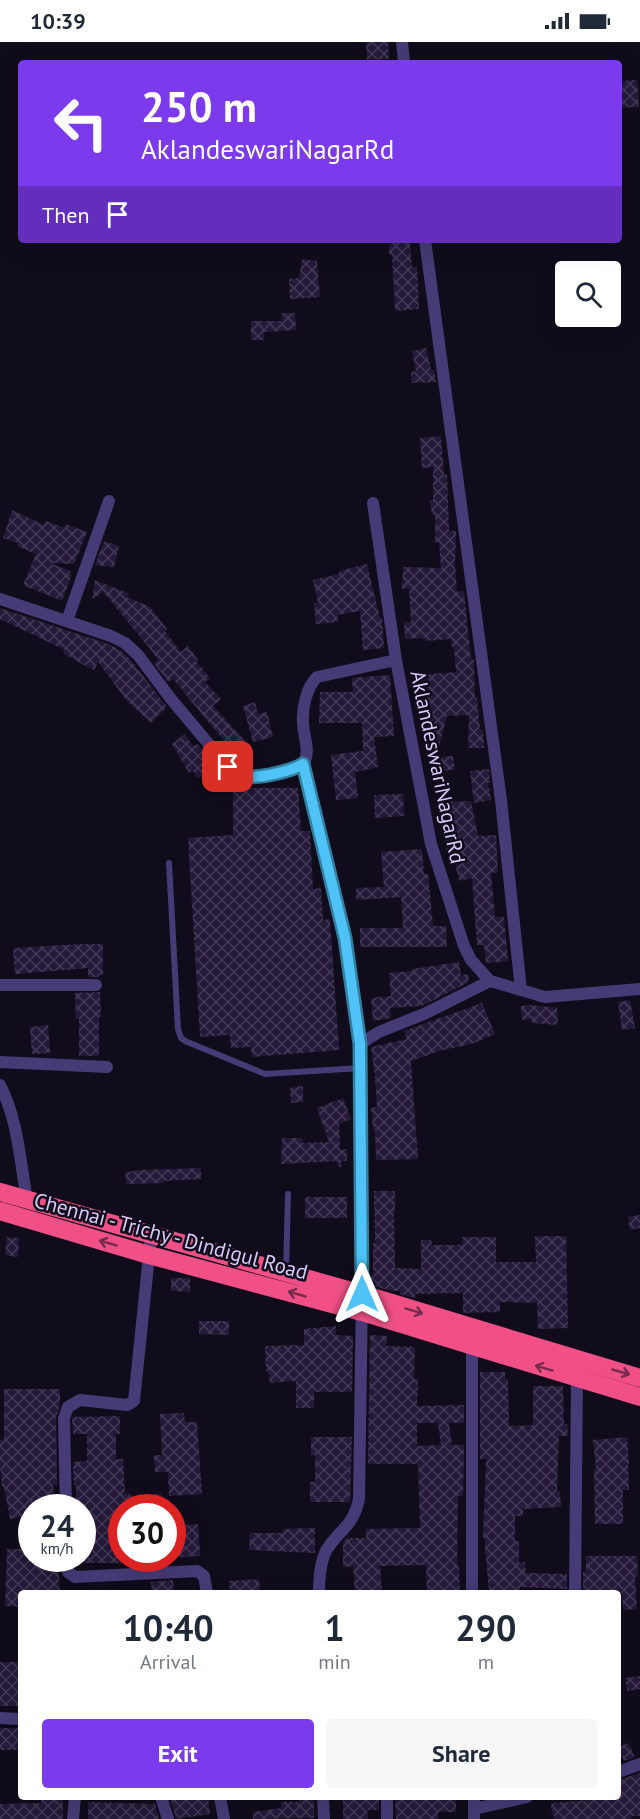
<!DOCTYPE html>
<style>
:root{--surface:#fff;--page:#f6f6f7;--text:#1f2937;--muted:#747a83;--accent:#7c3aed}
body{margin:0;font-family:"PT Sans",sans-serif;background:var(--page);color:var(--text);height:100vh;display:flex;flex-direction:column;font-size:22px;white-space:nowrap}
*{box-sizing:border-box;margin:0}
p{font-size:20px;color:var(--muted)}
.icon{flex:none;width:33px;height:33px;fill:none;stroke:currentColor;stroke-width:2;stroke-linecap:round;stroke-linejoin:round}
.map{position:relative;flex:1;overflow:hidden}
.sheet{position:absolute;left:18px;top:1548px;width:603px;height:210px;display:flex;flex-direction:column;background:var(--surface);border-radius:6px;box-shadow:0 6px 24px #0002}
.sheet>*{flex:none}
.banner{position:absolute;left:18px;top:18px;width:604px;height:183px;border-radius:6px;box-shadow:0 6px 24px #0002;background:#7c3aed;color:#fff;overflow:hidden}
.fabs{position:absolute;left:555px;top:219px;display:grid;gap:12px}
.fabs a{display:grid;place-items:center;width:66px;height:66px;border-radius:6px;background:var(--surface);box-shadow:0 6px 24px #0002;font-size:30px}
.speed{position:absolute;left:18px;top:1452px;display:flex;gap:12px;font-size:30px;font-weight:700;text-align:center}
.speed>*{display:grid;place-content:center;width:78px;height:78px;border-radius:50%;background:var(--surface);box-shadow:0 6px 24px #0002;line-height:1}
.speed small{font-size:15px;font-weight:400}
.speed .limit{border:9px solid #d22;background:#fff;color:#111}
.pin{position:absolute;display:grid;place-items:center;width:51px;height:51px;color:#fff;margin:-26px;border-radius:12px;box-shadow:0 3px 9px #0006}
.me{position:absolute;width:66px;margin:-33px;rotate:0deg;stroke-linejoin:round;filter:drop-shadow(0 0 4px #0008)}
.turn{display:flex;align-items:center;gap:21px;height:126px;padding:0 24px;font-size:27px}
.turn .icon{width:78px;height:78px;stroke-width:2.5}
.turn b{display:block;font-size:42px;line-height:51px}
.then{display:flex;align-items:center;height:57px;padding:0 24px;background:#0003;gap:12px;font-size:22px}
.eta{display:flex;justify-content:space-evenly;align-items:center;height:102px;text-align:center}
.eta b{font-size:36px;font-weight:600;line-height:42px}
.primary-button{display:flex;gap:12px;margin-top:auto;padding:12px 24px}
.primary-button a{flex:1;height:69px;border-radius:6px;background:var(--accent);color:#fff;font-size:24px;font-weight:600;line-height:69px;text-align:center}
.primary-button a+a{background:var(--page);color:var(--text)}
.status{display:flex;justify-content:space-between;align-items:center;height:42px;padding:0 30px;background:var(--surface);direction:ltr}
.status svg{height:16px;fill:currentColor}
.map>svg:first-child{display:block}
.building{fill:url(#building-cross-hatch);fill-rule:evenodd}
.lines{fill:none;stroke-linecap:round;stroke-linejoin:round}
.lane{stroke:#463b76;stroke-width:6}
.street{stroke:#463b76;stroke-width:12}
.highway{stroke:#f05086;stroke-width:18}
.oneway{stroke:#752b4b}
.route-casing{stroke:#337fa1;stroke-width:15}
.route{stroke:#4fc3f7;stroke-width:10}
.labels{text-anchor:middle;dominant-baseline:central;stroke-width:5;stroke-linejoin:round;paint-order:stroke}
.street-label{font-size:21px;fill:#d7cbfa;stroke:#110c1b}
</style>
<div class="status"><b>10:39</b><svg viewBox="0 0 49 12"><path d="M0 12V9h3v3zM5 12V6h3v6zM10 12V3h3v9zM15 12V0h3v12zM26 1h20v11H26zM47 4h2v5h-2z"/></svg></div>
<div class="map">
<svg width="640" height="1777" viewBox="0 0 640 1777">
<defs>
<pattern id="building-cross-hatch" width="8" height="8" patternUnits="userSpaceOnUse" patternTransform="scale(1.5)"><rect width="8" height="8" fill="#251a3a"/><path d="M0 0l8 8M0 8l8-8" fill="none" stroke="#443a57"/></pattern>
</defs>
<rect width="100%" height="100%" fill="#110c1b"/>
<path class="building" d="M366,0H388L389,17L367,18Z
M637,38L639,65L620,66V39Z
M392,198H407V201H410L412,225H417L419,267L395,269L392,213H389V202H392Z
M302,217L317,219L320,255L290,257L289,237L299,236Z
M281,271H295L296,288L264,290V298H251V279H282Z
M426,306L431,328H434L436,340L412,341L411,330L416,329L412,309Z
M441,394L444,433H447L449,489H456L455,522L457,550L464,549L471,618H474L475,656H477L480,688H483L484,706H468L469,673L447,674L436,715L453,714L455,727L431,731L428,705L423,703L431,675L425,676L424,651H420L418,633L456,630L454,606H452L451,597L425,599V596L405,597L404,580H411L409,547H402L403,525L441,526L439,500H435V473H432L430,458H433V425L422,426L420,396Z
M12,468L44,483L46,479L65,486L66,482L87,490L74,522L50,521L71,529L69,532H72L62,559L23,543L36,512L17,504L18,501L3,496Z
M104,499L119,504L114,525L95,523Z
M367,522L380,576H382L384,606L363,608L360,569L337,573L338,580L316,582L314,561H318L313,538L339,532V529Z
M94,538L128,551L127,555L150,565L167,587L165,589L181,610L188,604L198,618L196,619L210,636L205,640L221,657L213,664L251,705L238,716L173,637L168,640L154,621L158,618L151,608L103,550L92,558L95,539Z
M0,566L108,602L120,608L129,616L167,665L151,681L127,659L98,620L94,628L82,622L63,611L65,608L0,577Z
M390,633L394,694L374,695L378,725L355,730L358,756L336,758L331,713L363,709L362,681H319L320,650H353L352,636Z
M255,660L258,672L267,670L273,695L253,700L243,664Z
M185,692L193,704L198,702L215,727L197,736L193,729L189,731L172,702Z
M489,727L490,741H488L491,758L474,761L470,729Z
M233,746H298L301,789H310L313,847L321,846L323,878L330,877L339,1008L252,1015L251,1005L231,1006L230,993L200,995L188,796L233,793Z
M403,752L404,774L375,776L374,753Z
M471,759L478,794L496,793L498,830L491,831L495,875H504L508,919L486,921L484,903H477L472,836L459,839L452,809L447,810L442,787L445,786L443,760Z
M422,807L424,832H428L433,884H446L447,905H360V886H403L401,855L356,858V846L384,845L381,810Z
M81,902H103V933H99V935H88V926L15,932L13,906Z
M459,920L461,933L468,932L469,940L422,964L390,966L391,976L373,979L371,956L391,954L389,931L412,929V927Z
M100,950L101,975H99V1014H79V976H76L75,951Z
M630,958L635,986L622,988L618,960Z
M482,961L495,992L472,1002L443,1008L411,1019L418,1117L376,1118L375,1087H373L371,1066L377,1065L375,1035L371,1005L407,997L404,989Z
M530,963L557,966L558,983L532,981V977L522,978L521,964Z
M48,983L50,1011L32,1012L30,985Z
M303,1044V1060L291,1061L290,1046Z
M343,1056L351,1077L339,1082L340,1108L347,1107V1119H341V1125H339L336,1119L281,1122L282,1096H303L302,1101L329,1100L317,1066Z
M201,1126V1137L164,1139V1141L127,1142L125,1131L137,1128Z
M374,1149H395V1171H394L395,1226L421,1227V1198H431L432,1203H462V1195H496V1220H536L535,1194H566L568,1286L538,1287L537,1261L500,1260V1270L463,1271V1251L415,1252V1256L400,1252V1249H392L370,1243V1232H373V1201H375Z
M305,1155H347V1176H305Z
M640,1173V1186L630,1188L628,1175Z
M7,1195L19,1196L18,1215L5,1213Z
M171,1236H190V1250L171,1249Z
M199,1279H229V1293L199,1292Z
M336,1284V1293L353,1294L352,1350H314V1366H296V1339L270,1341L268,1329H266L265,1304L304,1303V1287Z
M370,1293L387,1294L386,1304L415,1305L414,1337H418L417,1364L464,1363V1381H449L452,1403H464L463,1454H458L457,1524H459L460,1551H427L426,1523L380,1524L382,1551H355L353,1524L343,1525V1500L347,1496H366V1487L420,1486L418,1422H368ZM417,1381H438L441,1403L417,1404Z
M480,1330H505V1337H508L509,1384L533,1383V1344H563L564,1382H567L568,1394H559L557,1449H560L561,1465L523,1467V1474H515V1499H519V1521L525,1520L526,1531L567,1532V1547L520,1545V1551H489L486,1514H485V1496H483L486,1417H480Z
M4,1347H60V1363L56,1376L57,1443H53L55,1466H32V1473L10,1477L4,1445H2L0,1423V1398H4Z
M184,1371L185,1380H197L202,1452L169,1454L168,1430H155L154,1413H162L160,1372Z
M120,1374V1392H116V1417H123L125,1452L130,1451L131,1454L161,1452L162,1466H122V1521H82V1466H76V1443H74L73,1420L87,1419V1392H73L72,1377L73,1375Z
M311,1395H352L350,1460H310V1440H315V1413L311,1414Z
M627,1395L629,1422H628L629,1448H623V1482H595L594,1427H596L593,1398Z
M198,1482L200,1514L172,1516V1484Z
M315,1486V1511L249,1508L250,1491H282V1487Z
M7,1507H32V1516H58L60,1551H21V1565L5,1564Z
M586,1514H637L638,1534L635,1535L637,1567L623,1568L622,1551H583V1530H586Z
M149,1516H171V1522L150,1523Z
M259,1537L260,1551H230L229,1539Z
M173,1538L174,1551H152L151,1540Z
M0,1620H21V1664H0Z
M640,1634V1647L627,1649L625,1636Z
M0,1686H21V1708H0Z
M629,1701L635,1715L624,1719L618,1705Z
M640,1731V1774H631L632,1777H554V1772L552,1773L551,1761L589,1758V1755H618V1738Z
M41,1755H63V1777H0V1762L41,1761Z
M179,1755H208L210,1772L176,1777L170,1756Z
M299,1755H314V1776L253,1777V1770L281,1766V1760H299Z
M343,1755H379V1768H367L368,1777H343Z
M395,1755H456V1770H438V1777H396Z
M88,1760L155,1762L159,1777H88Z"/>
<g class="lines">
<path class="lane" d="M169,821L178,987L181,996L185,999L265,1032L361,1026
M286,1229L288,1152"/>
<path class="street" d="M402,0L404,21
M425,198L501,758L521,948L545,955L640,947
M373,461L396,618L431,802L464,904L471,918L490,939L521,948
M0,557L111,594L125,601L138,613L171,657L228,725L239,732L251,735L292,728L305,719C310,706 303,693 303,680C302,665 307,645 317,635L396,618
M67,579L109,459
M303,722L345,896L360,1002
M0,943H96
M0,1020L107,1025
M0,1043C18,1078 20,1119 27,1158
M66,1466L64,1376L68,1365L80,1358L127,1363L134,1359L151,1194
M67,1516L68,1530L75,1535L197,1529L204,1534L207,1551
M319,1551C319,1538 320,1521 326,1509C338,1488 353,1486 359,1457L362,1252L360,1002L379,990L424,972L490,939
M472,1551V1304
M575,1551L577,1336
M0,1676L21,1677
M618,1730L640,1722
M161,1755L168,1777
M220,1755L224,1777
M323,1755L324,1777
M387,1755V1777
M474,1755V1777
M474,1767L527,1755
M73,1777L75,1755"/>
<path class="highway" d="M0,1150L362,1252L640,1336
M0,1169L149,1213L362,1270L640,1355"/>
</g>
<defs><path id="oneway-shaft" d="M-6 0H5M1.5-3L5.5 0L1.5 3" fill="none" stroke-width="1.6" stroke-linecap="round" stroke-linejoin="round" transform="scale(1.5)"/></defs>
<g class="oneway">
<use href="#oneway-shaft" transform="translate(108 1201) rotate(-164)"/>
<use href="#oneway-shaft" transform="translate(297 1252) rotate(-164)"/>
<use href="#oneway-shaft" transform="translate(414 1269) rotate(17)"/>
<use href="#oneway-shaft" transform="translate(544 1326) rotate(-163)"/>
<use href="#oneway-shaft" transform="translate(621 1330) rotate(16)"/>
</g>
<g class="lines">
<defs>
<path id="route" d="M228,725C234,729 239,733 246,734C258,737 292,729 303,722L345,896L360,1002L362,1252"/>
</defs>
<use href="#route" class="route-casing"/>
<use href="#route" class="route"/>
</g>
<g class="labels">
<g class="street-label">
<text transform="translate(438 725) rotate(78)">AklandeswariNagarRd</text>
<text transform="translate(171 1194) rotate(15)">Chennai - Trichy - Dindigul Road</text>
</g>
</g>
</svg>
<div class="fabs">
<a><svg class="icon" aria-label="search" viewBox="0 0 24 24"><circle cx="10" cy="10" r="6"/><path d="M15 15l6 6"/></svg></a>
</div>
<div class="speed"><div>24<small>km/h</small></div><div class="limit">30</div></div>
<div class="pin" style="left:228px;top:725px;background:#d93025"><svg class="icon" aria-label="arrive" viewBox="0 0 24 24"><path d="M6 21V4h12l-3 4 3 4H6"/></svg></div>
<svg class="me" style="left:362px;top:1252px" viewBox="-20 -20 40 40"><path d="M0-17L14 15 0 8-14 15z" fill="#4fc3f7" stroke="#fff" stroke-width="4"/></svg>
<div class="banner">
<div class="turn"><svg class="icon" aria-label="left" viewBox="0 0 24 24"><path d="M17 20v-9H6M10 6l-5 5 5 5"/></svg><div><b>250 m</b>AklandeswariNagarRd</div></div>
<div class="then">Then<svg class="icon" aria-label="arrive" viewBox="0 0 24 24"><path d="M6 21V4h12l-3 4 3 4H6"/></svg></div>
</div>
<section class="sheet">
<div class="eta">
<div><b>10:40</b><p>Arrival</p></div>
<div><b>1</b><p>min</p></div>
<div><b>290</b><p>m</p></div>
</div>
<div class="primary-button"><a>Exit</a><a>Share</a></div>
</section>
</div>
